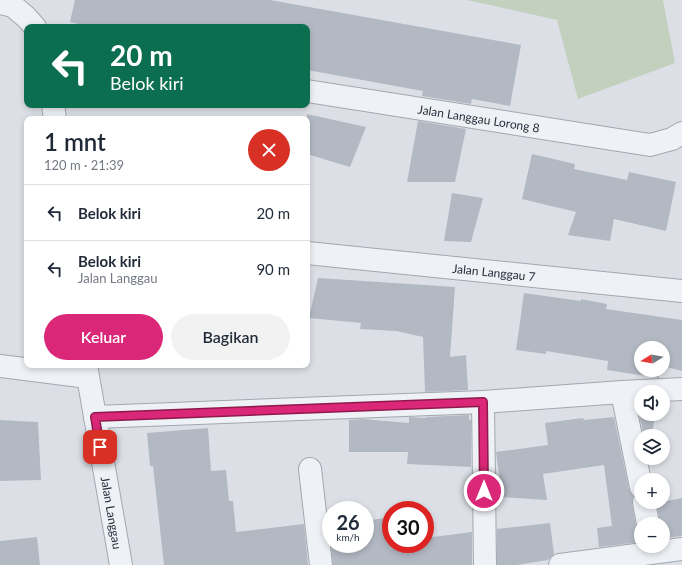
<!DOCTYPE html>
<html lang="id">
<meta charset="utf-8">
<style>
:root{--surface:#fff;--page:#f2f2f3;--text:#1f2937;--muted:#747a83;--line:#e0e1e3;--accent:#db2777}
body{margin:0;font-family:Lato,sans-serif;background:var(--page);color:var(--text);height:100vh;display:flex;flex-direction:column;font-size:15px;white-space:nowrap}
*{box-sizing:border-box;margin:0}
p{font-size:13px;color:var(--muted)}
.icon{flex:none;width:22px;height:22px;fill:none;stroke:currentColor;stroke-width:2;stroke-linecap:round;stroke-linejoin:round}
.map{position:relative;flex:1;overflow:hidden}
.sheet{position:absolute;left:24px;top:116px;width:286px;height:252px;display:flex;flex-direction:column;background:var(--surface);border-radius:8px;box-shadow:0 2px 6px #0003}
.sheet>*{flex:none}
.banner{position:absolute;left:24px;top:24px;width:286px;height:84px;border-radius:8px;box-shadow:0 2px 6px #0003;background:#0b6e4f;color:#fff;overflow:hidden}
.needle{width:26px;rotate:259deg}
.fabs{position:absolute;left:634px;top:341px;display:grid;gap:8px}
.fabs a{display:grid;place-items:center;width:36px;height:36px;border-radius:50%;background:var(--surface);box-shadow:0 2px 6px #0003;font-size:20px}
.speed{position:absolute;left:322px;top:501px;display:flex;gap:8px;font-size:20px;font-weight:700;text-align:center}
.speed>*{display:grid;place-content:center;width:52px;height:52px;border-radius:50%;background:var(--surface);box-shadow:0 2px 6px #0003;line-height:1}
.speed small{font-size:10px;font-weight:400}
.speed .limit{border:6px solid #d22;background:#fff;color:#111}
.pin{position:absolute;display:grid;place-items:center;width:34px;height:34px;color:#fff;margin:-17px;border-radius:8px;box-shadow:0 2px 6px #0006}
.me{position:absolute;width:44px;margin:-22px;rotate:0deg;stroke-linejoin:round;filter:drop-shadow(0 0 3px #0008)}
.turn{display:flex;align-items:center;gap:14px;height:84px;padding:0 20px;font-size:18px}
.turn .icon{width:52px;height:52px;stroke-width:2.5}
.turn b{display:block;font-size:28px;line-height:34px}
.round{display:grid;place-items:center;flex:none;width:42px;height:42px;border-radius:21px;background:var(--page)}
.summary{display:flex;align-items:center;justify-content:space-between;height:68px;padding:0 20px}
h1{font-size:24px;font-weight:600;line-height:30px}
.button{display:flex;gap:8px;margin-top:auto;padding:8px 20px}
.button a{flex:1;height:46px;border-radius:24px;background:var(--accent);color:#fff;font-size:16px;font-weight:600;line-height:46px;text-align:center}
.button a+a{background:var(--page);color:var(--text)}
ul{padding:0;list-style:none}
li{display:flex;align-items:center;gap:12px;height:56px;padding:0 20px;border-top:1px solid var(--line)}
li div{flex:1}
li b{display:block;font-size:15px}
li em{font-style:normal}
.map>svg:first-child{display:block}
.green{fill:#c2d0bd}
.building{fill:#b3b9c3}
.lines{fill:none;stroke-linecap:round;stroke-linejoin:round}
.minor-casing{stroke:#a2a7b0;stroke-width:24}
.minor{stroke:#eef1f5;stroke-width:22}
.route-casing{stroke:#8e194d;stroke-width:10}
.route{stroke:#db2777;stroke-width:7}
.labels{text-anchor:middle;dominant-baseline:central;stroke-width:3;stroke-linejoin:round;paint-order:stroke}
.street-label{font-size:12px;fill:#262e3c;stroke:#ebeff4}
</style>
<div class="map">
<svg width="682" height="565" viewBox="0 0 682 565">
<rect width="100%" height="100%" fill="#dce0e6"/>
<path class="green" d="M467,0H663L675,63L578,99L557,20Z"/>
<path class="building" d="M75,0H270L521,45L510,106L472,99L471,104L422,96L423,91L307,70V27H90L70,22Z
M307,114L366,127L350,167L307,154Z
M418,121L466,129L455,182H407Z
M532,154L575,164L574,169L627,180L629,172L676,182L666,231L614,219L610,241L568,235L576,212L522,199Z
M452,193L483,198L471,242L444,241Z
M318,278L455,287L450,357L466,355L468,390L425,392L423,337L396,331L360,329L361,323L309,318Z
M524,293L581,301V299L607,304L606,309L682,320V371L663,366V348H641V370H660L659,378L607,370L608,361L546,351V354L516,350Z
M655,414L652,436H644L639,415Z
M469,415V420H471V467L407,464L408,452H349V420L362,419L409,423V417L426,418V417Z
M614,417L629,489L633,496L632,504L636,526L638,532L641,534V542L599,547L597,528L612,526L604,465L543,474L547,500L502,497L496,452L548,445L545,423L583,418L584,420Z
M0,420L38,422L41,480L0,481Z
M208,428L211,471L226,470L229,501H233L236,532L304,524L308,565H164L153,466H150L147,433Z
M682,498V536L663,538V524H660L657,503Z
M391,517V544H425V538L472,532V565H333L331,544H365V521Z
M550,523L554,554L548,560L517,565H497V529Z
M37,537L40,565H0V541Z"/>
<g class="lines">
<defs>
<g id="minor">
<path d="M0,3L13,6L26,17L35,27"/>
<path id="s1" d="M307,91L650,145L672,139L682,133"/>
<path d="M53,105L55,119"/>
<path id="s2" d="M307,253L682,291"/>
<path id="s3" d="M86,365L121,565"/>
<path d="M0,366L88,377"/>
<path d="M622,392L641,487"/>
<path d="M483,402L485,565"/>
<path d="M95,417L483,402L622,392L682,389"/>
<path d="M310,469L321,565"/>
<path d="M644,502L648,524"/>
<path d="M560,565L682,549"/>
</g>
</defs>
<use href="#minor" class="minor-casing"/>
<use href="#minor" class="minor"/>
</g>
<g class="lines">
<defs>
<path id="route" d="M100,447L95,417L483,402L484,491"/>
</defs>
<use href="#route" class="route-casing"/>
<use href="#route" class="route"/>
</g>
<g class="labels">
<g class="street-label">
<text stroke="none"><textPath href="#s1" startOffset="174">Jalan Langgau Lorong 8</textPath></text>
<text stroke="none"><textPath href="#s2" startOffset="188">Jalan Langgau 7</textPath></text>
<text stroke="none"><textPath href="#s3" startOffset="150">Jalan Langgau</textPath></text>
</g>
</g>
</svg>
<div class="fabs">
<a><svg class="needle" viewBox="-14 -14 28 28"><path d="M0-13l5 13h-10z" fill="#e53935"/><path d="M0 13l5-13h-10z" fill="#747a83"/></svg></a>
<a><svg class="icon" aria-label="sound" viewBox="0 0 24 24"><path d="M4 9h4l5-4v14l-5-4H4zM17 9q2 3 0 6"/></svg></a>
<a><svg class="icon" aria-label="layers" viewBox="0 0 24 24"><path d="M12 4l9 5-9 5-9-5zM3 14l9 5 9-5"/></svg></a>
<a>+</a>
<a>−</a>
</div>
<div class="speed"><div>26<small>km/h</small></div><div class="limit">30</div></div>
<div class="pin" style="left:100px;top:447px;background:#d93025"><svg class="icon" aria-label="arrive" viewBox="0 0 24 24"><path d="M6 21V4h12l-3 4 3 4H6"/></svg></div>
<svg class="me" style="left:484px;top:491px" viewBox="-20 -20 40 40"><circle r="17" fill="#db2777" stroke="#fff" stroke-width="3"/><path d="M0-11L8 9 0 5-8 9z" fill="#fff"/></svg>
<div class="banner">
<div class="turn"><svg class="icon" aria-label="left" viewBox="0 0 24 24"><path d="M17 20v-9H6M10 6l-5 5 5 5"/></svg><div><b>20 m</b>Belok kiri</div></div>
</div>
<section class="sheet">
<div class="summary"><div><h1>1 mnt</h1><p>120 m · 21:39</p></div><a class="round" style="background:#d93025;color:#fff"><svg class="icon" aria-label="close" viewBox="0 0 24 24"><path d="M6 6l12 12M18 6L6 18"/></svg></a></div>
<ul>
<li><svg class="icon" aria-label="left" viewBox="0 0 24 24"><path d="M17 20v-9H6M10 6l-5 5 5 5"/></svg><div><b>Belok kiri</b></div><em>20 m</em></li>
<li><svg class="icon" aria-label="left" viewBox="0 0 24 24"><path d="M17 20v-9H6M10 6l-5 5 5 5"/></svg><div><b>Belok kiri</b><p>Jalan Langgau</p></div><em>90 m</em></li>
</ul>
<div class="button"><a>Keluar</a><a>Bagikan</a></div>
</section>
</div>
